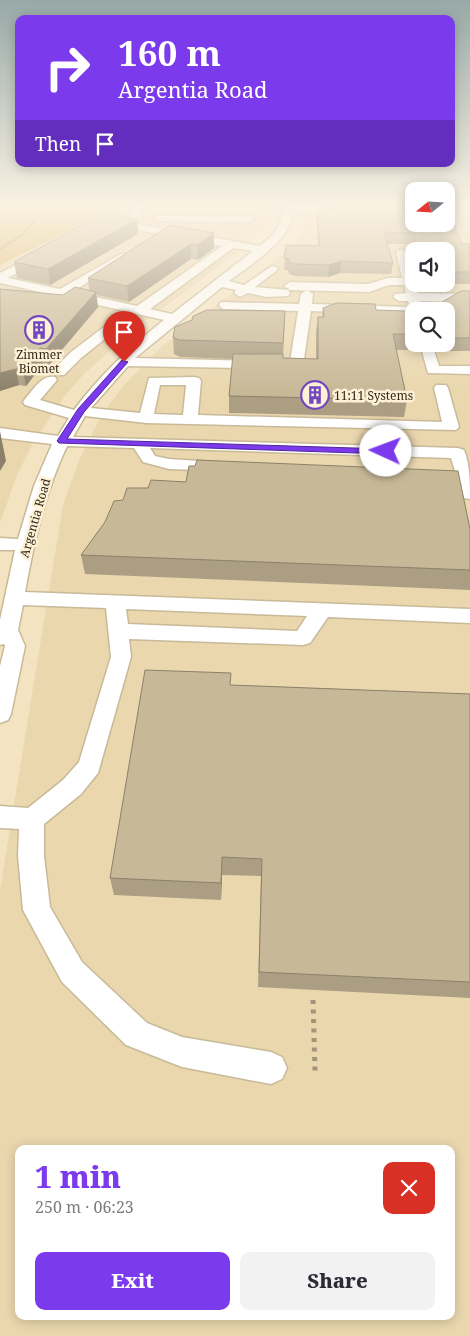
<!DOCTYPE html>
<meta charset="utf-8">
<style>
:root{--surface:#fff;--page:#f2f2f3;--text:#2b2b33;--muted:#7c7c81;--accent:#7c3aed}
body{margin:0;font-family:"Noto Serif",serif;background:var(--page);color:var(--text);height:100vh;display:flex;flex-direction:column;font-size:19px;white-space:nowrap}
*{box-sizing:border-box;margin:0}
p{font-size:16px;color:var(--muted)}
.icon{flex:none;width:28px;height:28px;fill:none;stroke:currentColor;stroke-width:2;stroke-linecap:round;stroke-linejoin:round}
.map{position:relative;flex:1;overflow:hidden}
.panel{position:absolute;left:15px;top:1145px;width:440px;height:175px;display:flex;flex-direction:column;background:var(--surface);border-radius:10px;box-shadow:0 2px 12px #0003}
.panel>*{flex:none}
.banner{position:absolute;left:15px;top:15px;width:440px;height:152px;border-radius:10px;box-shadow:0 2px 12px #0003;background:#7c3aed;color:#fff;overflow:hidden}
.needle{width:32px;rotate:252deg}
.tools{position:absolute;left:405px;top:182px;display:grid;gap:10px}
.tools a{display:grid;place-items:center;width:50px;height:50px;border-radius:10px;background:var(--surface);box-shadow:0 2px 12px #0003;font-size:25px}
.pin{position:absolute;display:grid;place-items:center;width:42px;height:42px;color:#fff;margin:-51px -21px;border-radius:50% 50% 50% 0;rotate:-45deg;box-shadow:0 0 5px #0007}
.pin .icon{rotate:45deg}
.me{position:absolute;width:55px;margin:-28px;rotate:272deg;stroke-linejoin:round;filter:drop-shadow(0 0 4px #0008)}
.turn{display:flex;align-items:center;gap:18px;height:105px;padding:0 20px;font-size:22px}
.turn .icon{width:65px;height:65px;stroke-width:2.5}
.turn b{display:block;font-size:35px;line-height:42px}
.then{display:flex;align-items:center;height:48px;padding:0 20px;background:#0003;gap:10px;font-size:19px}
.round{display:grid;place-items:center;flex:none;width:52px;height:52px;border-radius:10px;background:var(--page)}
.overview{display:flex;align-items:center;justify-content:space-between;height:85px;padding:0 20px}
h1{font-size:30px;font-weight:800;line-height:38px;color:var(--accent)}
.primary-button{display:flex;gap:10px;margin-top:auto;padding:10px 20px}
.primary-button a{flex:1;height:58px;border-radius:10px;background:var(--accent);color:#fff;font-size:20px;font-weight:800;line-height:58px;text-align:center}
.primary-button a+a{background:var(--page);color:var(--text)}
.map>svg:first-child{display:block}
.built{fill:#ead7ae;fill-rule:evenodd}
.green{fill:#ddb866}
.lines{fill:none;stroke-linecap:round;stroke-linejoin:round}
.stream{stroke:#be9945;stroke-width:3}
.minor-casing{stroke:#c8b998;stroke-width:3}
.path{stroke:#a0947b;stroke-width:5;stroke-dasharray:4 5.5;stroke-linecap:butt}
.minor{fill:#fff;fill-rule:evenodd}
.wall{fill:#ab9e82}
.shaded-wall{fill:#8b816a}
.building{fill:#c7b897;stroke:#8b816a}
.route{fill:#7c3aed;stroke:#51269a}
.labels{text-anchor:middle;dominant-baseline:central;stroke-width:5;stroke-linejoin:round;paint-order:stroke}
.far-poi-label{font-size:12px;fill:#2f291c;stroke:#fef1d6}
.far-street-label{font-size:12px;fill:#2f291c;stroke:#fef1d6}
</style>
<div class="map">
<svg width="470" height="1336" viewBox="0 0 470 1336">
<rect width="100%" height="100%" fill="#f3e3c1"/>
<path class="built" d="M105,206H271L268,223L262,231L233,256L133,330L84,374L66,394L32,445L17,475L0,523V265L95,218Z
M307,206H414V224H446V206H470V1336H0V890L63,505L80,458L101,416L123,386L162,346L292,247L305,230ZM414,251H446V284H414ZM414,311H446V344H414ZM19,1149H451V1316H19Z"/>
<path class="green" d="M0,206H105L95,218L0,265Z"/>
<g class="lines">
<path class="stream" d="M0,249L23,234L38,216L37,206"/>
<defs>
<path id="minor" d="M135,206H145L133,223L260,246C276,233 282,226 283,206H362L357,209L319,213H293C293,238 248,267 229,281L244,285L272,266L276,267L278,269L276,271L255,287L288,290L290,293L288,296L266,297L248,293L240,297L234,293L236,290L222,287L135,358L290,362L298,311L225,309L221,308L219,305L221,302L299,304L301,294L307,290L313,294L312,304L410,307L408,301H399L393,297L395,294L406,293L404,285H389L369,292L290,290L284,286L290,282L368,284L388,278H402L396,252L401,249L406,252L414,284L418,293L470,294V302L420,301L423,311H414V315L311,311L303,366L301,369L128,366L91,408L140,413L149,378L194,377L199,378L201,381L198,415L442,422L434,388L436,385H446L448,388L459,427L456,430L146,423L85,416L73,437L458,448L464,450C470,464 470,483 470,499L464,498L462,494L451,458L150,448L155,456L169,459L231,463L233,466L231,469L225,471L169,469L143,462L134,448L67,446C45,492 34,542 25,592L470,609V623L328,617L310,643L303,645L129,639L131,657L98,773L81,794L44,824V856L50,907L82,962L147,1023L182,1037L271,1052L282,1057L287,1068L282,1079L271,1084L182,1067L126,1045L62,982L23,910L18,856L19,829L0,828V806L28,808L63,780L79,762L111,657L106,608L23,605L18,630L25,646L11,714L8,720L0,723V666L5,646L4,644L0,645V620L15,550H0V538L18,539L34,486L52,444L0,438V428L58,436L69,418L25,405L23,402L25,399C33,390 42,374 55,377L57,380L40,400L74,410C99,376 131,346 164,320L133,313L132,317L81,358L64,375H54L52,372L54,369L71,352L125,311L63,297L59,299L53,295L0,283V273L37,254H45L47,256L45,258L8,278L60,289L123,253L129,256L127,258L72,292L137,306L222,246L111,225L106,222L111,219L124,221ZM233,248L253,251L172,314L150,309ZM160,385H186L183,415L154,414ZM126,609L307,616L297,631L128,624Z
M160,216H249L254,219L249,222L156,221V217Z
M420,344H432L439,366H470V374L428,373Z"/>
</defs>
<use href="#minor" class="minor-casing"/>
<path class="path" d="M313,1000L315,1071"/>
<use href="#minor" class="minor"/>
</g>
<path class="wall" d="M326,206H414L462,244H470V284H446V251H414V252L412,244H387L393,263L391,274L340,273L328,277L295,276L289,274L288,270H284L286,245L318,246L317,222V211H326Z
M137,219L138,234L50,285L17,278L14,262Z
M170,225L214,248L198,260L191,259L129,302L96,295L98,307L49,365L43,364L26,386L19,385L0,391V289L63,295L89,290L88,278Z
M470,291V351H447L445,344H446V311H441L442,302Z
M323,308L376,310L410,334L408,350H396L407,400L404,417L229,413V396L233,359L180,357L174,354L173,337L285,311L283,358L316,359V332L318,317H322Z
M470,529V590L85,574L81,555Z
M231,685L470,694V998L258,987L261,876L222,875L221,900L114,895L110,878Z"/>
<path class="shaded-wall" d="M137,219L138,234L50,285L48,269Z
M214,233V248L198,260L197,245Z
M191,244V259L129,302L127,286Z
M341,261L340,273L328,277L329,265Z
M96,292L98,307L49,365L46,349Z
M40,348L43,364L26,386L23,370Z
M16,369L19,385L0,391V373Z
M0,431L6,461L0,471Z
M222,857V875L221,900V883Z"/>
<path class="building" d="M329,206H414V224H446V206L462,244H470V272H446V251H418L414,233L384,232L393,263L341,261L329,265L295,264L289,262V259L284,258L286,245L320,246L317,211H333Z
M103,213L137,219L48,269L14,262Z
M170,225L214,233L197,245L191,244L127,286L88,278Z
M75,287L96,292L46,349L40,348L23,370L16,369L0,373V289L63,295Z
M461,291H470V338H449L446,328V311H441H445L442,302Z
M337,303L375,304L376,310L406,311L410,334H393L407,400L229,396L233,354H283V358L318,359V317H324L323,308Z
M207,310L285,311L283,343L179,340L173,337L175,327L192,320L193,316Z
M197,460L458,471L470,529V570L81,555L105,522L114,501L123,500L127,488H148L151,480L186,482L189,466H195Z
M145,670L231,673L230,685L470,694V982L259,972L262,859L222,857L221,883L110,878Z"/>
<linearGradient id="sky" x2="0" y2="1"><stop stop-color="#97a9a7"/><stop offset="0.52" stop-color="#faf2e3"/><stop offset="1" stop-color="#faf2e3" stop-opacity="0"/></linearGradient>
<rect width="470" height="393" fill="url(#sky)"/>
<path class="route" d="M122,360L128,362L84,412L67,439L386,449L390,451L386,454L59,443L57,441L78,409Z"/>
<defs>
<symbol id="building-ring" viewBox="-11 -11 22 22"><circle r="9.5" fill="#fef1d6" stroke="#7247bf" stroke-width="1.5"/><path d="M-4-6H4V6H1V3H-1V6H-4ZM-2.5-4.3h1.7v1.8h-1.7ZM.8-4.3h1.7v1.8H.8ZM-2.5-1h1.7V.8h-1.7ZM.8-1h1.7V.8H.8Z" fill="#7247bf"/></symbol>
</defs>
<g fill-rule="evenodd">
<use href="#building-ring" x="23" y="314" width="32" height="32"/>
<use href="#building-ring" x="299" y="379" width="32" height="32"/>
</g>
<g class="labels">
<g class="far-poi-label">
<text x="39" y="354">Zimmer<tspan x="39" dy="14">Biomet</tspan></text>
<text x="334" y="395" text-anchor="start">11:11 Systems</text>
</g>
<g class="far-street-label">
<text transform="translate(35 518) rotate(-74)">Argentia Road</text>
</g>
</g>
</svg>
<div class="tools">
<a><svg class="needle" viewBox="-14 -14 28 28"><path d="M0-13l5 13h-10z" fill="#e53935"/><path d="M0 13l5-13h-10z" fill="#7c7c81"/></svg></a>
<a><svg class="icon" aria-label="sound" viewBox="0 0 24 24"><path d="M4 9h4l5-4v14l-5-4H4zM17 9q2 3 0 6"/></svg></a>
<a><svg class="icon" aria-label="search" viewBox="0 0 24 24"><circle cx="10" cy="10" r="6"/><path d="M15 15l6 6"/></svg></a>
</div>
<div class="pin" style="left:124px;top:362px;background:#d93025"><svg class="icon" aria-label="arrive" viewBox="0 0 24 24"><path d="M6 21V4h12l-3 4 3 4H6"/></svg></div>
<svg class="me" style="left:386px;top:451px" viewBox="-20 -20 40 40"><circle r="19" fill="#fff"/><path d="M0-13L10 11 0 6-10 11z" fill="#7c3aed"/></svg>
<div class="banner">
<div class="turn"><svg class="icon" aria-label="right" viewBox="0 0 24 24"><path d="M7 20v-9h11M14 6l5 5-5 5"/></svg><div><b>160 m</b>Argentia Road</div></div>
<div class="then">Then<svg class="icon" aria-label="arrive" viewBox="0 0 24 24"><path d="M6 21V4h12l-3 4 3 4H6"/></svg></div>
</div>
<section class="panel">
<div class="overview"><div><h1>1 min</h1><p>250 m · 06:23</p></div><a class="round" style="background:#d93025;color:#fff"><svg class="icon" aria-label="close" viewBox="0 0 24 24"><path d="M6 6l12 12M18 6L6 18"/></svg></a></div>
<div class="primary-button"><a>Exit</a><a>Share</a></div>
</section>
</div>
